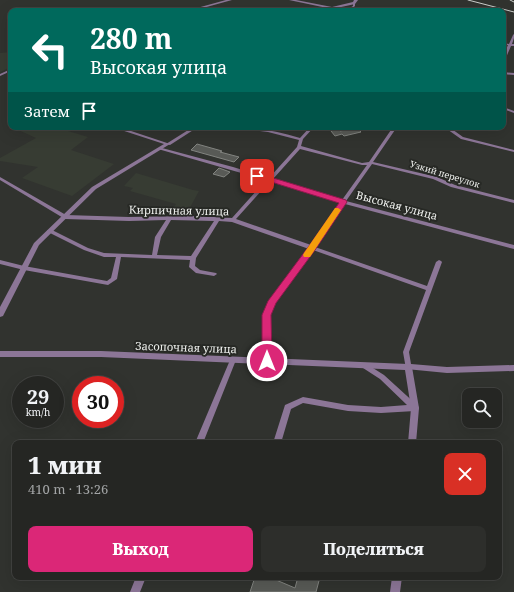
<!DOCTYPE html>
<html lang="ru">
<meta charset="utf-8">
<style>
:root{--surface:#252623;--page:#2d2e2b;--text:#f1f3f6;--muted:#a3a5a6;--line:#424341;--accent:#db2777}
body{margin:0;font-family:"Noto Serif",serif;background:var(--page);color:var(--text);height:100vh;display:flex;flex-direction:column;font-size:15px;white-space:nowrap}
*{box-sizing:border-box;margin:0}
p{font-size:13px;color:var(--muted)}
.icon{flex:none;width:22px;height:22px;fill:none;stroke:currentColor;stroke-width:2;stroke-linecap:round;stroke-linejoin:round}
.map{position:relative;flex:1;overflow:hidden}
.sheet{position:absolute;left:12px;top:440px;width:490px;height:140px;display:flex;flex-direction:column;background:var(--surface);border-radius:8px;box-shadow:0 4px 16px #0002,0 0 0 1px var(--line)}
.sheet>*{flex:none}
.top-card{position:absolute;left:8px;top:8px;width:498px;height:122px;border-radius:8px;box-shadow:0 4px 16px #0002,0 0 0 1px var(--line);background:#00695c;color:#fff;overflow:hidden}
.buttons{position:absolute;left:462px;top:388px;display:grid;gap:8px}
.buttons a{display:grid;place-items:center;width:40px;height:40px;border-radius:8px;background:var(--surface);box-shadow:0 4px 16px #0002,0 0 0 1px var(--line);font-size:20px}
.speed{position:absolute;left:12px;top:376px;display:flex;gap:8px;font-size:20px;font-weight:700;text-align:center}
.speed>*{display:grid;place-content:center;width:52px;height:52px;border-radius:50%;background:var(--surface);box-shadow:0 4px 16px #0002,0 0 0 1px var(--line);line-height:1}
.speed small{font-size:10px;font-weight:400}
.speed .limit{border:6px solid #d22;background:#fff;color:#111}
.pin{position:absolute;display:grid;place-items:center;width:34px;height:34px;color:#fff;margin:-17px;border-radius:8px;box-shadow:0 2px 6px #0006}
.me{position:absolute;width:44px;margin:-22px;rotate:0deg;stroke-linejoin:round;filter:drop-shadow(0 0 3px #0008)}
.turn{display:flex;align-items:center;gap:14px;height:84px;padding:0 16px;font-size:18px}
.turn .icon{width:52px;height:52px;stroke-width:2.5}
.turn b{display:block;font-size:28px;line-height:34px}
.then{display:flex;align-items:center;height:38px;padding:0 16px;background:#0003;gap:8px;font-size:15px}
.round{display:grid;place-items:center;flex:none;width:42px;height:42px;border-radius:8px;background:var(--page)}
.overview{display:flex;align-items:center;justify-content:space-between;height:68px;padding:0 16px}
h1{font-size:24px;font-weight:800;line-height:30px}
.cta{display:flex;gap:8px;margin-top:auto;padding:8px 16px}
.cta a{flex:1;height:46px;border-radius:8px;background:var(--accent);color:#fff;font-size:16px;font-weight:800;line-height:46px;text-align:center}
.cta a+a{background:var(--page);color:var(--text)}
.map>svg:first-child{display:block}
.built{fill:#373c33}
.building{fill:#585a56;stroke:#828480}
.lines{fill:none;stroke-linecap:round;stroke-linejoin:round}
.minor{fill:#8c7697;fill-rule:evenodd}
.tertiary{fill:#8c7697;fill-rule:evenodd}
.rail{stroke:#cdcfcc;stroke-width:1}
.route{fill:#db2777;stroke:#8e194d}
.slow{fill:#f59e0b}
.labels{text-anchor:middle;dominant-baseline:central;stroke-width:4;stroke-linejoin:round;paint-order:stroke}
.far-street-label{font-size:9px;fill:#eef0ed;stroke:#272925}
.street-label{font-size:11px;fill:#eef0ed;stroke:#272925}
</style>
<div class="map">
<svg width="514" height="592" viewBox="0 0 514 592">
<rect width="100%" height="100%" fill="#31332f"/>
<path class="built" d="M11,52V67L0,72V53Z
M16,127H55L88,137L71,150L114,164L72,196L22,178L38,167L0,161V158L36,138L14,128Z
M136,173L193,190L199,191L187,213L171,211L176,204L130,191L133,188L124,186Z"/>
<path class="building" d="M357,128L361,132L344,136L342,134L335,136L331,131L338,129L340,131Z
M197,144L222,151L220,152L239,157L234,162L191,150Z
M219,168L230,172L224,177L213,174Z
M255,577H269L295,588L298,577H320L316,592H250Z"/>
<g class="lines">
<path class="minor" d="M353,2L355,3V6L349,11L331,8L332,7L348,9L353,6Z
M514,34V38L512,44H514V46H511L505,60L503,61V56L508,45H503V43L509,44L513,35Z
M503,72L514,73V75L503,74Z
M503,107L514,111V113L503,109Z
M193,127H198L170,145L166,144Z
M236,127C258,127 279,132 300,138L310,127H314L303,139L301,146L362,163L369,162L393,127H397L373,162L437,177L455,185L514,200V203L451,187L433,179L372,164L346,201L514,245V249L345,204L315,247L427,286L436,262L439,260L441,261L442,262L409,352L411,364L447,367L514,365V371L447,373L406,369L403,352L426,290L313,250L275,302L269,315L270,361L269,363L267,364L265,363L264,361L263,315L270,299L309,249L232,222L219,221L196,258L195,266L200,270L216,273L217,274L214,276L196,273L189,267L190,260L121,257L117,279L108,285L24,270L0,264V260L24,266L107,281L111,278L116,257H104L84,250L48,232L47,231L48,230H52L88,248L104,253L152,255L155,237L166,220L129,221L65,219L0,180V177L66,215L129,217L195,216L232,218L266,180L158,149L162,148L233,167L269,178L297,147L299,140L268,132L238,128ZM300,149L362,165H367L342,200L273,179ZM270,181L340,203L311,245L236,219ZM171,220L214,221L191,256L157,255L161,237Z
M444,127H449L463,137L514,150V152L461,139Z
M233,357L235,358L236,360L203,443H195L230,360L231,358Z
M365,363L384,375L418,406L419,408L418,410L415,411L381,413L348,411L303,403L291,409L281,443H273L285,405L303,397L348,405L381,407L407,405L380,379L363,368L362,366L363,364Z
M136,577H146L140,592H130Z"/>
<path class="tertiary" d="M226,0H232L192,11H186Z
M289,0H296L332,7L353,2L354,0H358L355,4L332,9Z
M11,69V71L0,76V74Z
M112,127H119L170,144L96,189L39,245L4,314L3,316L0,317V307L34,243L92,187L164,144Z
M0,351H101L408,364L411,365L412,367L419,408L416,443H408L411,408L405,370L101,357H0Z
M392,577H402L400,592H390Z"/>
<path class="rail" d="M468,0L514,12
M510,0L514,2"/>
</g>
<path class="route" d="M255,174H260L346,200L347,202L315,250L276,303L271,315L272,361L270,364L267,366L263,364L262,361V315L268,301L309,246L339,203L255,177Z"/>
<path class="slow" d="M335,208H338L341,210L310,257H304L303,255L304,253Z"/>
<g class="labels">
<g class="far-street-label">
<text transform="translate(445 174) rotate(17)">Узкий переулок</text>
</g>
<g class="street-label">
<text transform="translate(397 205) rotate(15)">Высокая улица</text>
<text transform="translate(179 210) rotate(1)">Кирпичная улица</text>
<text transform="translate(186 347) rotate(2)">Засопочная улица</text>
</g>
</g>
</svg>
<div class="buttons">
<a><svg class="icon" aria-label="search" viewBox="0 0 24 24"><circle cx="10" cy="10" r="6"/><path d="M15 15l6 6"/></svg></a>
</div>
<div class="speed"><div>29<small>km/h</small></div><div class="limit">30</div></div>
<div class="pin" style="left:257px;top:176px;background:#d93025"><svg class="icon" aria-label="arrive" viewBox="0 0 24 24"><path d="M6 21V4h12l-3 4 3 4H6"/></svg></div>
<svg class="me" style="left:267px;top:361px" viewBox="-20 -20 40 40"><circle r="17" fill="#db2777" stroke="#fff" stroke-width="3"/><path d="M0-11L8 9 0 5-8 9z" fill="#fff"/></svg>
<div class="top-card">
<div class="turn"><svg class="icon" aria-label="left" viewBox="0 0 24 24"><path d="M17 20v-9H6M10 6l-5 5 5 5"/></svg><div><b>280 m</b>Высокая улица</div></div>
<div class="then">Затем<svg class="icon" aria-label="arrive" viewBox="0 0 24 24"><path d="M6 21V4h12l-3 4 3 4H6"/></svg></div>
</div>
<section class="sheet">
<div class="overview"><div><h1>1 мин</h1><p>410 m · 13:26</p></div><a class="round" style="background:#d93025;color:#fff"><svg class="icon" aria-label="close" viewBox="0 0 24 24"><path d="M6 6l12 12M18 6L6 18"/></svg></a></div>
<div class="cta"><a>Выход</a><a>Поделиться</a></div>
</section>
</div>
